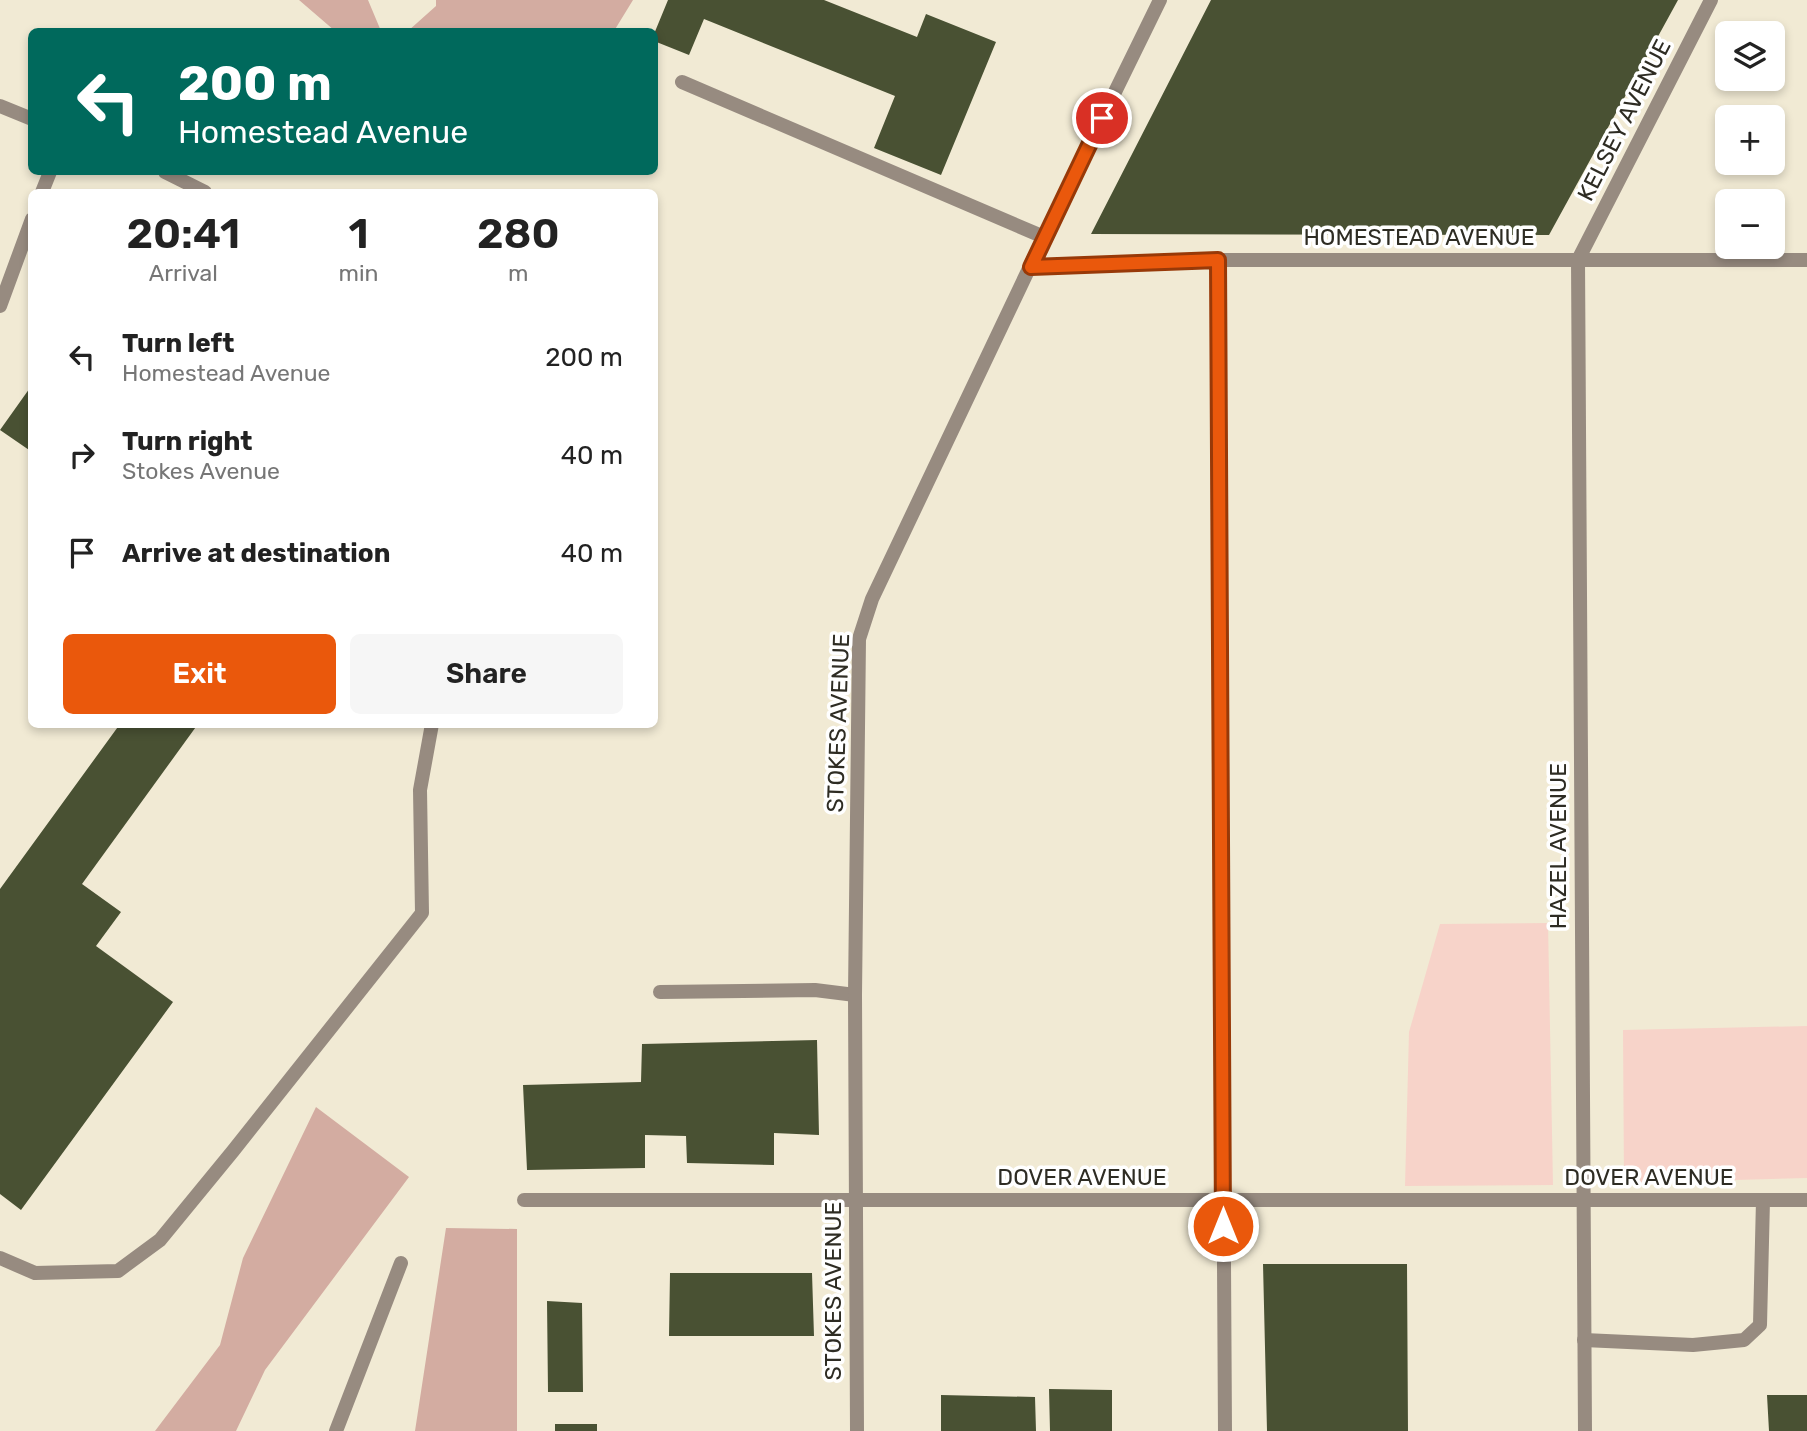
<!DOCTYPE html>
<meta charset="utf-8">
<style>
:root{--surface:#fff;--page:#f6f6f6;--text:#222;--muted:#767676;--accent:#ea580c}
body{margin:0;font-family:Rubik,sans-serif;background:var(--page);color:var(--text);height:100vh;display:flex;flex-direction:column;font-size:26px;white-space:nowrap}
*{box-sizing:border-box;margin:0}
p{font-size:23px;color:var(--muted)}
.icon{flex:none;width:38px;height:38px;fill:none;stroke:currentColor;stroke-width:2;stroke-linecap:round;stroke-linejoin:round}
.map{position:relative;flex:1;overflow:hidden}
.drawer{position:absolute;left:28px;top:189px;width:630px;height:539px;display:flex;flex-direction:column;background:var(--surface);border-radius:10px;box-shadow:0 4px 10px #0003}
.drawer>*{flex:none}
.hud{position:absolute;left:28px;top:28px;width:630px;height:147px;border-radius:10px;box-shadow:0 4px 10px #0003;background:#00695c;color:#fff;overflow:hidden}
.buttons{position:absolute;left:1715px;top:21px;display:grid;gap:14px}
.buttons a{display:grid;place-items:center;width:70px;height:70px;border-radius:10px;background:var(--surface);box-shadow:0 4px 10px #0003;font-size:35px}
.pin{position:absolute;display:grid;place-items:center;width:60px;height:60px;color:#fff;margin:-30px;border:4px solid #fff;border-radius:50%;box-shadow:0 2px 7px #0007}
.me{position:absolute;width:77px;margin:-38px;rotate:0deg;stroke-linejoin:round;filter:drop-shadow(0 0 5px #0008)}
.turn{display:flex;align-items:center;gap:24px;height:147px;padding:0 35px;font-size:32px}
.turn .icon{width:91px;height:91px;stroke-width:2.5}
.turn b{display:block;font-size:49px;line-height:60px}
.eta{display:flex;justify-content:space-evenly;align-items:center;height:119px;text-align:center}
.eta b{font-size:42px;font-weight:600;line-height:49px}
.button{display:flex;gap:14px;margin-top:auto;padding:14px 35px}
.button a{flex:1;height:80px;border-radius:10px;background:var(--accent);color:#fff;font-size:28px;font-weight:600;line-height:80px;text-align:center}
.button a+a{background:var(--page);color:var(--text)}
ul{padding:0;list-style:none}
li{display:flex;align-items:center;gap:21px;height:98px;padding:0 35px}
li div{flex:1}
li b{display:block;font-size:26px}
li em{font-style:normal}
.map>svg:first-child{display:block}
.green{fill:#f7d3c9}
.forest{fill:#d3aca1}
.building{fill:#495133}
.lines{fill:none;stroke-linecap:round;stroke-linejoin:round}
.service{stroke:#978b80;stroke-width:14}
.minor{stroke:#978b80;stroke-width:14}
.route-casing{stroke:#983908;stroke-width:18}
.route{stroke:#ea580c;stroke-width:12}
.labels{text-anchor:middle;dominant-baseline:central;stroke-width:7;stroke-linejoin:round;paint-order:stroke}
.street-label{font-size:23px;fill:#2e2c23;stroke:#fff}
</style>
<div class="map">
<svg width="1807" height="1431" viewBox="0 0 1807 1431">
<rect width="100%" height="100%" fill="#f1ead4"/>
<path class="green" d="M1548,923L1553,1185L1405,1186L1409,1032L1440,924Z
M1807,1026V1178L1624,1183L1623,1030Z"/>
<path class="forest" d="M299,0H368L381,31H335Z
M436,0H633L614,31H408L436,6Z
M316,1107L409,1177L265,1370L236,1431H155L220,1345L243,1258Z
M446,1228L517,1229V1431H415Z"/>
<path class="building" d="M668,0H824L917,37L926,14L996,42L941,175L874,148L895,96L704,19L689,55L654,41V34Z
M1211,0H1678L1549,235L1091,234Z
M32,385V452L0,430Z
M120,724H198L82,884L121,912L96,946L173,1002L21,1210L0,1194V889Z
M817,1040L819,1135L774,1133V1165L687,1163L686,1136L645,1135V1168L527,1170L523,1085L641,1082L642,1044Z
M1263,1264H1407L1408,1431H1267Z
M670,1273H812L814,1336H669Z
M547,1301L582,1303L583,1392H548Z
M1049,1389L1112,1390V1431H1050Z
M941,1395L1035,1397L1036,1431H941Z
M1767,1395H1807V1431H1769Z
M555,1424H597V1431H555Z"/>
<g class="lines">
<path class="service" d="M682,82L1044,237
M0,106L32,119
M165,172L205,192
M42,192L50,172
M0,306L32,219
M660,992L815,990L855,995
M0,1258L35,1273L118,1271L160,1240L233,1151L422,913L420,790L432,724
M1584,1340L1693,1345L1744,1340L1760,1325L1763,1200
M336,1431L401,1263"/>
<path class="minor" d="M1218,260L1225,1431
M1031,267L1218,260H1807
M524,1200H1807
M857,1431L855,995L859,639L872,599L1044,237L1160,0
M1585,1431L1578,260L1711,0"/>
</g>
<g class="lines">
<defs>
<path id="route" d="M1102,118L1031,267L1218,260L1223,1226"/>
</defs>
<use href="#route" class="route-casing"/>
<use href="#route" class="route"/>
</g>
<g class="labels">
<g class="street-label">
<text transform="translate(1624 120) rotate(-63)">KELSEY AVENUE</text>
<text x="1419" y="237">HOMESTEAD AVENUE</text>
<text transform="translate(838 723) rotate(-88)">STOKES AVENUE</text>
<text transform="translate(1558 846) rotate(-90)">HAZEL AVENUE</text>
<text x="1082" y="1177">DOVER AVENUE</text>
<text x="1649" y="1177">DOVER AVENUE</text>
<text transform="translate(833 1291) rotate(-90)">STOKES AVENUE</text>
</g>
</g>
</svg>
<div class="buttons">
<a><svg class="icon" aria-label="layers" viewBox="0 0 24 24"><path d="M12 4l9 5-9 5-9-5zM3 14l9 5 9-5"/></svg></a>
<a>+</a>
<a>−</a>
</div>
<div class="pin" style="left:1102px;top:118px;background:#d93025"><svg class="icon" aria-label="arrive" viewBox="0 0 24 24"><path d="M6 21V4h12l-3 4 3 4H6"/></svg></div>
<svg class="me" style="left:1223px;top:1226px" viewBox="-20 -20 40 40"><circle r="17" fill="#ea580c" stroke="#fff" stroke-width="3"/><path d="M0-11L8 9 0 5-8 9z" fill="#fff"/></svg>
<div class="hud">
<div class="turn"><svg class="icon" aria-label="left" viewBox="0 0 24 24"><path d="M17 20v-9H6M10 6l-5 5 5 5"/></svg><div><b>200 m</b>Homestead Avenue</div></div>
</div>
<section class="drawer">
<div class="eta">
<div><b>20:41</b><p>Arrival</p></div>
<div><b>1</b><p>min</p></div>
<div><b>280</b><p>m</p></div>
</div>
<ul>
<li><svg class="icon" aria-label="left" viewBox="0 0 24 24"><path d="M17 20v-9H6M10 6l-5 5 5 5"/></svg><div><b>Turn left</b><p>Homestead Avenue</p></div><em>200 m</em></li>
<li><svg class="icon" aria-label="right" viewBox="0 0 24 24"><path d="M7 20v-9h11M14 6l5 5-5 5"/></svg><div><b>Turn right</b><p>Stokes Avenue</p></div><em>40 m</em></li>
<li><svg class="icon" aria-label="arrive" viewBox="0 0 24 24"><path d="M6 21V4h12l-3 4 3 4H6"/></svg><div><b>Arrive at destination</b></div><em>40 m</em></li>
</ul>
<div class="button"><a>Exit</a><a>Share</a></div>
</section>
</div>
